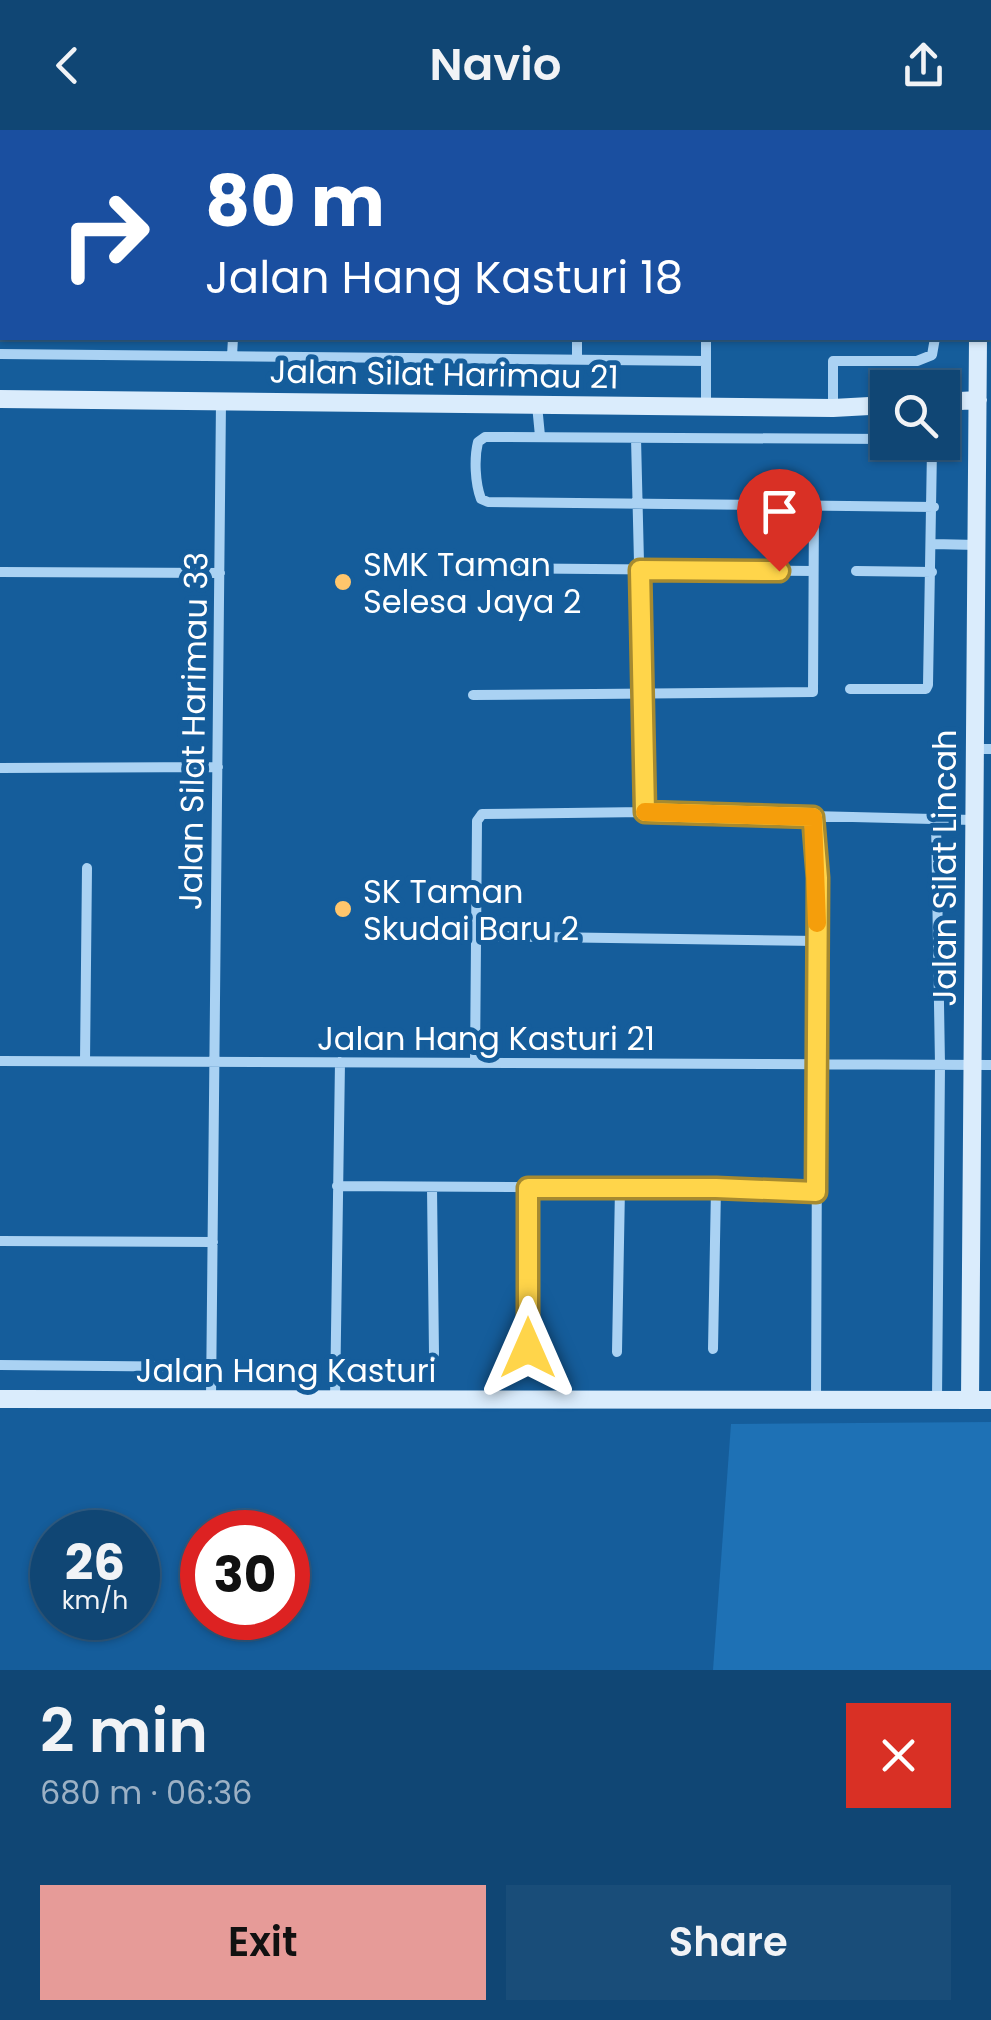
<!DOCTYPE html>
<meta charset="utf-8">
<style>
:root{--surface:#104674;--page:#194d79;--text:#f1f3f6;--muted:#9cb1c5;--line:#305e86;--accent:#e69b98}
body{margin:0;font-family:Poppins,sans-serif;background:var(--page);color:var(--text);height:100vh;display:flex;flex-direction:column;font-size:38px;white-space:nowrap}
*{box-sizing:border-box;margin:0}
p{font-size:32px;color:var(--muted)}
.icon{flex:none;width:55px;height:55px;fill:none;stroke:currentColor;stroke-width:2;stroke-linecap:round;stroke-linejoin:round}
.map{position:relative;height:1540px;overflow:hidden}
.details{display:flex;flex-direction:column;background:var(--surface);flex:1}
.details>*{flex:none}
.guide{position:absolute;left:0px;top:0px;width:992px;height:210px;box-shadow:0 2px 8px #0004,0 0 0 2px var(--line);background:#1a4fa0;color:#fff;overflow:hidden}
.tools{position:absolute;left:870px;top:240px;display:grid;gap:20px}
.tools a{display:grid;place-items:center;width:90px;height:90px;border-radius:0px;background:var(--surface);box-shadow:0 2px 8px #0004,0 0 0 2px var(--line);font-size:50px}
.speed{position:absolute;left:30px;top:1380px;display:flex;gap:20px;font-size:50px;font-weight:700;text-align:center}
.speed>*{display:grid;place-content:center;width:130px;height:130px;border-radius:50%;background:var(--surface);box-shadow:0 2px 8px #0004,0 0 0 2px var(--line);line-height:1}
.speed small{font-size:25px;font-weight:400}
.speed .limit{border:15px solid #d22;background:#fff;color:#111}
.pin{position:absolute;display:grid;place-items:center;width:85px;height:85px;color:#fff;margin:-102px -42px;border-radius:50% 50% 50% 0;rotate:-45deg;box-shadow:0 0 10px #0007}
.pin .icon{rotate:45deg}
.me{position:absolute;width:110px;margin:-55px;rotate:0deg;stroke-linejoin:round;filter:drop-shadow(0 0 8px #0008)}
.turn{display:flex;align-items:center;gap:35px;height:210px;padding:0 40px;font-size:45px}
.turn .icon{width:130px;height:130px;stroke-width:2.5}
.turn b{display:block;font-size:70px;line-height:85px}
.round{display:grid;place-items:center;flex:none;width:105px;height:105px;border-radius:0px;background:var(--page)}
.head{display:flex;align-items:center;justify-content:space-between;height:170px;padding:0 40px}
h1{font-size:60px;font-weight:600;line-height:75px}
.cta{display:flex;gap:20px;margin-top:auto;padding:20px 40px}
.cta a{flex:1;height:115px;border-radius:0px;background:var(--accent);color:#111;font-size:40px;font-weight:600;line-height:115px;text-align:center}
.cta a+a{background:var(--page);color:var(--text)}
header{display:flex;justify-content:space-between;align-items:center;height:130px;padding:0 40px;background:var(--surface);font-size:45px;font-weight:600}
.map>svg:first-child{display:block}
.green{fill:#1e71b5}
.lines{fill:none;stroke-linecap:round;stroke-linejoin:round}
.stream{stroke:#9dcff5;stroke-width:4}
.street{stroke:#aad2f3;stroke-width:10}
.secondary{stroke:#daecfc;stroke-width:18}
.route-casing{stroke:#a68a30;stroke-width:25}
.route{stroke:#ffd54a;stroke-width:18}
.slow{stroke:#f59e0b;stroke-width:18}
.poi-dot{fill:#ffc66c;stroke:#155d9b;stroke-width:4}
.labels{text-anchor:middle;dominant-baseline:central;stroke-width:10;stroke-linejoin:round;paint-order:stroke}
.street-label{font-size:32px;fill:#fff;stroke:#155d9b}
.poi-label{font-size:32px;fill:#fff;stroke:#155d9b;text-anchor:start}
</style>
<header><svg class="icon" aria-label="back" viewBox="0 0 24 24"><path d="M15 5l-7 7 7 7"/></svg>Navio<svg class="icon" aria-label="share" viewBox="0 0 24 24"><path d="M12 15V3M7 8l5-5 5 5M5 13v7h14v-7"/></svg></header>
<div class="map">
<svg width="991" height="1540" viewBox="0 0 991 1540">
<rect width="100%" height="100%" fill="#155d9b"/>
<path class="green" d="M991,1292V1540H713L731,1294Z"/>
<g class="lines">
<path class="stream" d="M907,2L909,0"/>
<path class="street" d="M356,0V2
M112,2L113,0
M234,2V0
M465,2V0
M706,2V0
M885,2L887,0
M990,70H991
M0,103H2
M706,208V277
M0,224L706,231
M232,226L233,208
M577,230V208
M537,275L540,306
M833,278V231H917L932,225L935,208
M636,308L645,682
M888,309L485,307L478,312C474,328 475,353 481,369L488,372L934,377
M933,414L977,415
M492,438L813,441
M856,441L932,442
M0,442L220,443
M850,559H926L928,555L932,319L929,312
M473,565L813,562L814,375
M975,619H991
M0,638L218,637
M813,687L818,748L816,1270
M936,690L940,935L937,1270
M478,806L817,811
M0,931L991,935
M85,931L87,738
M475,933L477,691L482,684L645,682L973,690
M337,1056L716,1058L817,1062
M432,1058L434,1224
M0,1111L213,1112
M528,1218V1058
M713,1219L716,1058
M617,1222L620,1058
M0,1235L211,1237
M211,1269L221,271
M335,1270L340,932"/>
<path class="secondary" d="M980,2V0
M0,269L833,278L888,275
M942,272L978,270
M0,1269L991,1270
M970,1270L978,208"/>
</g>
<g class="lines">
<defs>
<path id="route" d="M528,1218V1058H716L816,1062L818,748L813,687L645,682L640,440L779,441"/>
</defs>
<use href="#route" class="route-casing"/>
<use href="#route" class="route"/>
<path class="slow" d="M645,682L813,687L817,793"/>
</g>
<g class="poi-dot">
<circle cx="343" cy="452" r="10"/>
<circle cx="343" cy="779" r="10"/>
</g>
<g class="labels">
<g class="street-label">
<text transform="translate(444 244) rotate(1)">Jalan Silat Harimau 21</text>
<text transform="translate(193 601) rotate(-89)">Jalan Silat Harimau 33</text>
<text transform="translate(944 738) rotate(-90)">Jalan Silat Lincah</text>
<text x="486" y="908">Jalan Hang Kasturi 21</text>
<text x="286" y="1240">Jalan Hang Kasturi</text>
</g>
<g class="poi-label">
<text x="363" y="434">SMK Taman<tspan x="363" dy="37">Selesa Jaya 2</tspan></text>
<text x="363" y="761">SK Taman<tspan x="363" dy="37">Skudai Baru 2</tspan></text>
</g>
</g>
</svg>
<div class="tools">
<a><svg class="icon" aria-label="search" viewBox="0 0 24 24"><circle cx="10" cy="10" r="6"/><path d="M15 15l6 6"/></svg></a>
</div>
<div class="speed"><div>26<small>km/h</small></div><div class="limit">30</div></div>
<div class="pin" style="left:779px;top:441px;background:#d93025"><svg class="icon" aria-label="arrive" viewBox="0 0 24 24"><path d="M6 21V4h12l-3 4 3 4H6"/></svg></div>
<svg class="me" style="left:528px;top:1218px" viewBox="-20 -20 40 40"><path d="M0-17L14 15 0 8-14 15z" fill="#ffd54a" stroke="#fff" stroke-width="4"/></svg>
<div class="guide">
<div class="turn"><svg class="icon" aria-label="right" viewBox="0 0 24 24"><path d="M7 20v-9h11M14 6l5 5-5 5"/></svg><div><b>80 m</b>Jalan Hang Kasturi 18</div></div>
</div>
</div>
<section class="details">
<div class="head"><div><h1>2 min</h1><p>680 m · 06:36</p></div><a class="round" style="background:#d93025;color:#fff"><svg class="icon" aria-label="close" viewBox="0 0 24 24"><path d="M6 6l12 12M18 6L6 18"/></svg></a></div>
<div class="cta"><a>Exit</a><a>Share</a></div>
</section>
